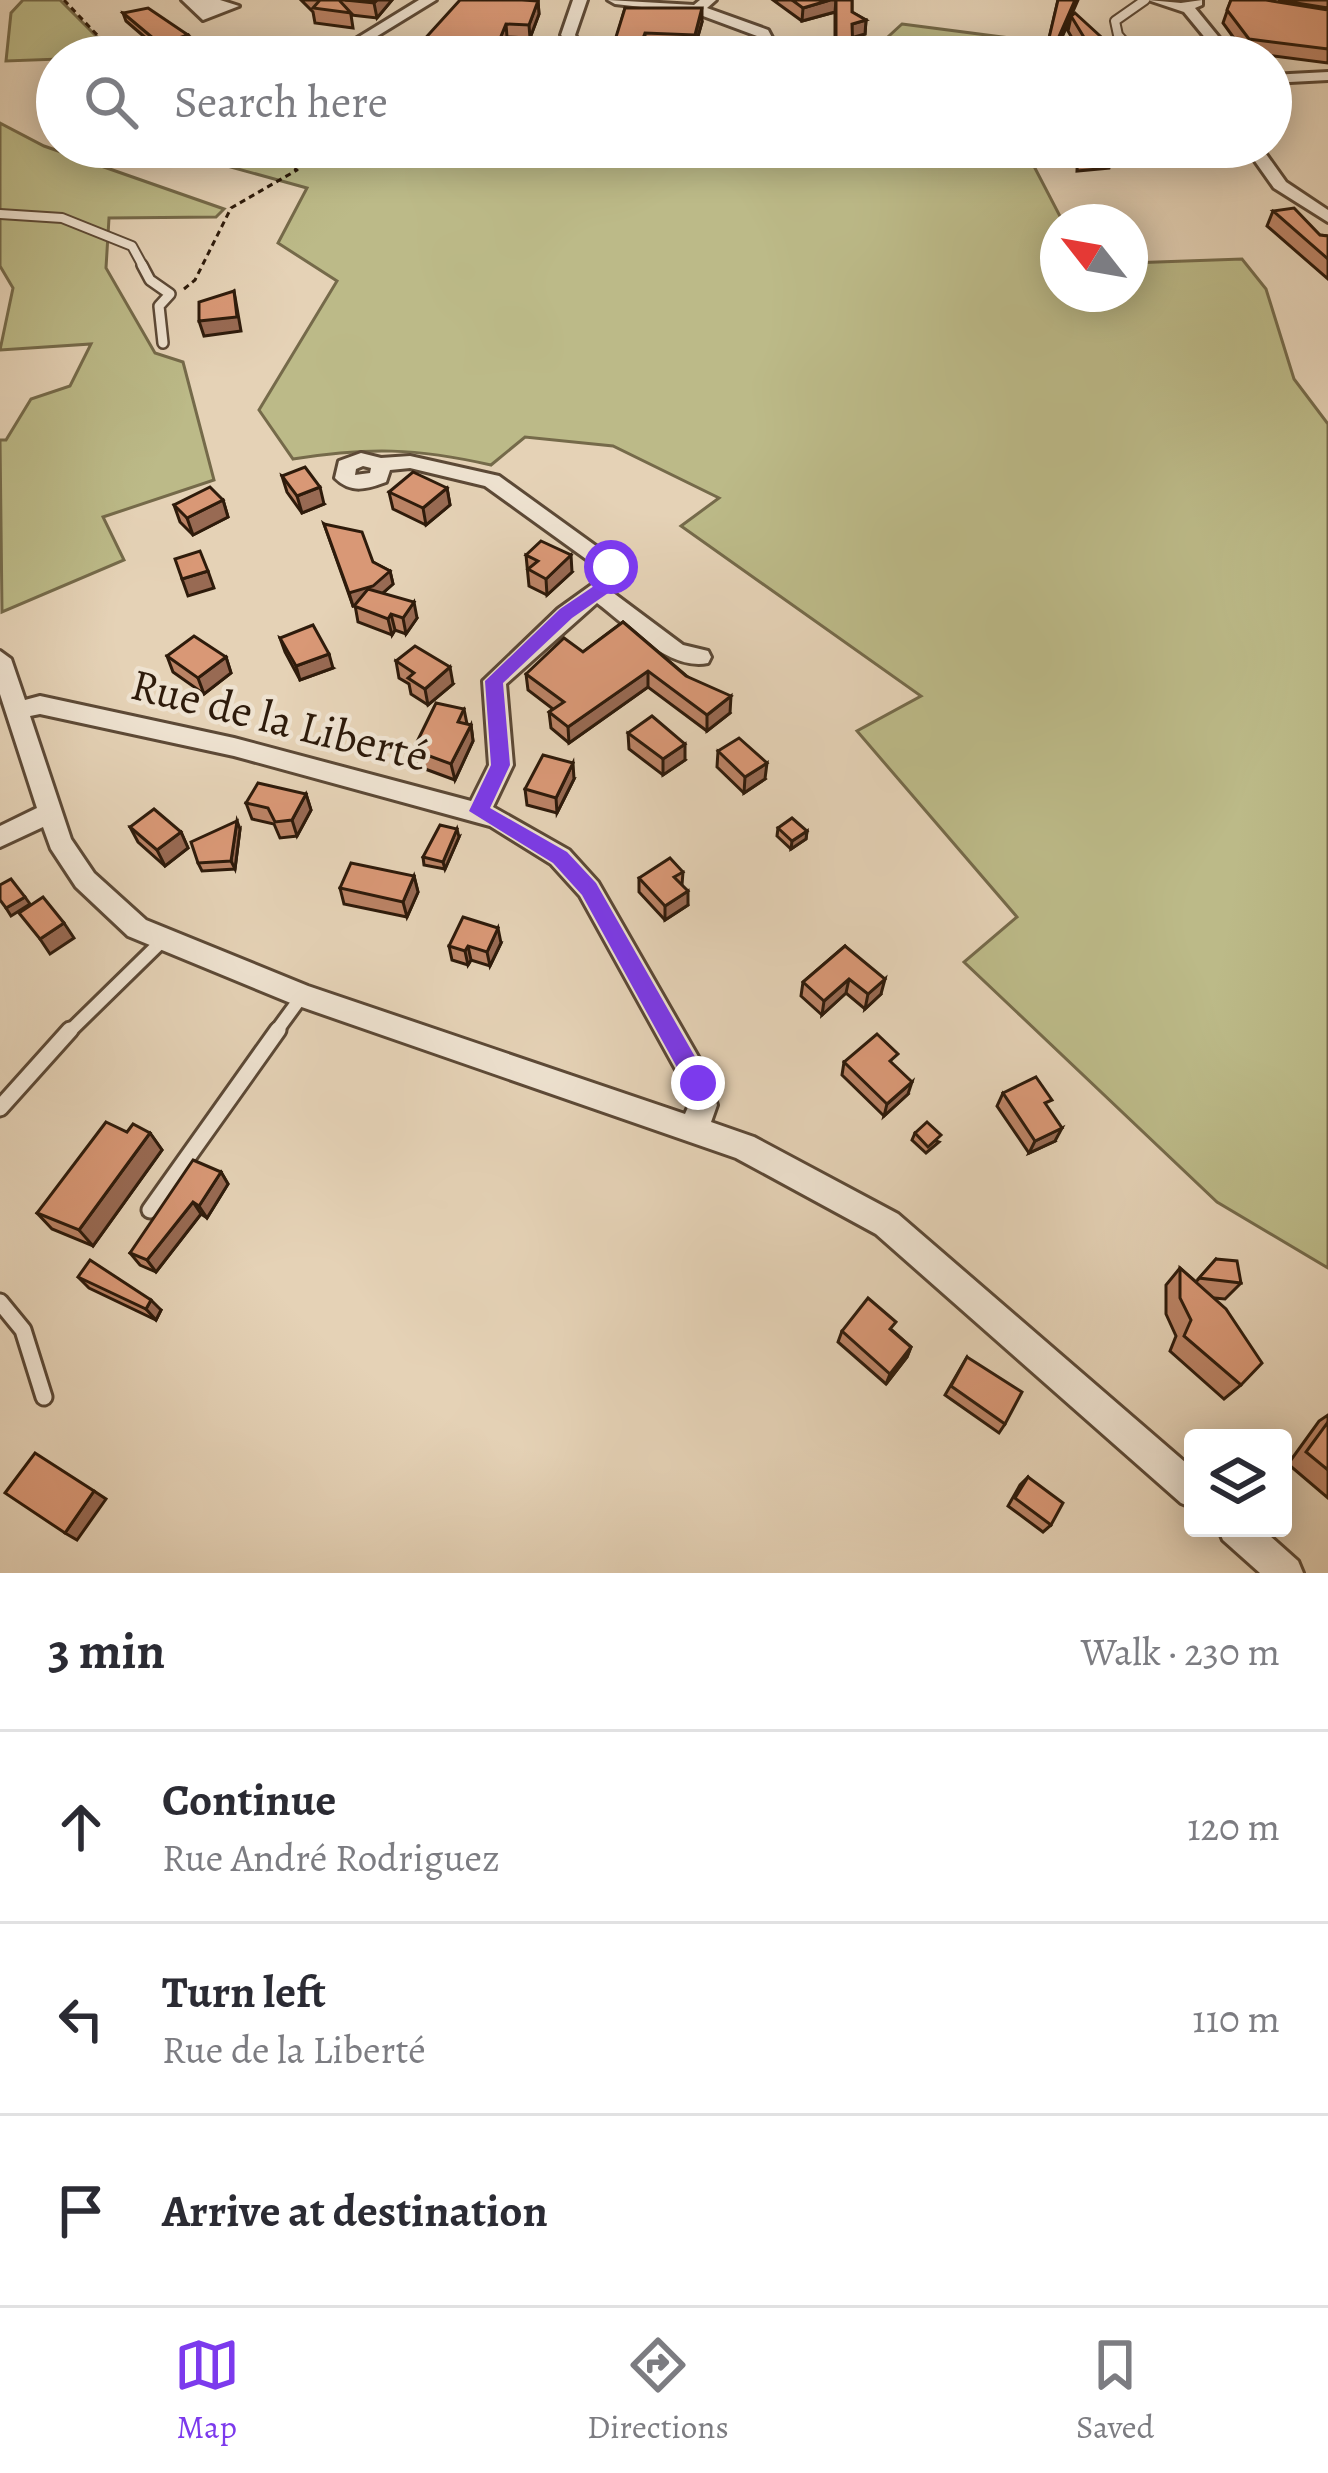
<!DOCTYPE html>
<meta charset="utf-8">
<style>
body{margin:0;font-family:Alegreya,serif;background:#f2f2f3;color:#2b2b33}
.controls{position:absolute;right:36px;bottom:36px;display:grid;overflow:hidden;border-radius:12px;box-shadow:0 6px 30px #0003}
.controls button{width:108px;height:108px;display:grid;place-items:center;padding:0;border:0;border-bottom:3px solid #e1e1e2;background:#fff;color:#2b2b33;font:60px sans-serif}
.compass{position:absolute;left:1040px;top:204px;width:108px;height:108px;border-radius:50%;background:#fff;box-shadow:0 6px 30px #0003;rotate:301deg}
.stop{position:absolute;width:36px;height:36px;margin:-27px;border:9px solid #7c3aed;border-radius:50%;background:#fff}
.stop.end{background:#7c3aed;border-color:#fff;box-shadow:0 3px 12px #0008}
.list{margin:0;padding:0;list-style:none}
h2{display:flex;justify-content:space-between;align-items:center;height:156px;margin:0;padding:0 48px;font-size:51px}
h2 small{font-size:39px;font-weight:400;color:#7c7c81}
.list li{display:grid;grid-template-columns:78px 1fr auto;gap:36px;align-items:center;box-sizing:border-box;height:192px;padding:0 48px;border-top:3px solid #e1e1e2}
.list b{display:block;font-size:45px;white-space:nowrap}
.list p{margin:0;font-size:39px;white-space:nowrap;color:#7c7c81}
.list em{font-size:39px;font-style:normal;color:#7c7c81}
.icon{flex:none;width:66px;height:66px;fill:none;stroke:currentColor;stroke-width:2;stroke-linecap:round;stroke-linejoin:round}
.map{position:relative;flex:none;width:1328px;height:1573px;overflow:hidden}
.search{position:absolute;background:#fff;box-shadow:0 6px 30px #0003;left:36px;right:36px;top:36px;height:132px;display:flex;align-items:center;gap:30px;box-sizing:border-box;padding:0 42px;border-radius:66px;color:#7c7c81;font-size:45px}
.sheet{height:732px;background:#fff}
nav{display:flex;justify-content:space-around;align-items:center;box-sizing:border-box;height:168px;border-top:3px solid #e1e1e2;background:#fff;font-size:33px;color:#7c7c81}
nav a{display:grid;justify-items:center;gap:6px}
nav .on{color:#7c3aed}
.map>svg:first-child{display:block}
.green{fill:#bcba88;stroke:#756a4a;stroke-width:3}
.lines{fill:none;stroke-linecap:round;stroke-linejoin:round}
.lane-far3-casing{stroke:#5c4936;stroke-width:12}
.lane-far2-casing{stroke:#5c4936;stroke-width:14}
.lane-far1-casing{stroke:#5c4936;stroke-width:18}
.lane-casing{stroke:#5c4936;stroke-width:21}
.street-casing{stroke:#5c4936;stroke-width:6}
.path{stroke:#2e1b0b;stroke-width:3;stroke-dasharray:6 4.5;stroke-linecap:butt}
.lane-far3{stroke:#eee2d0;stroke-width:8}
.lane-far2{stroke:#eee2d0;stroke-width:9}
.lane-far1{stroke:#eee2d0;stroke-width:12}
.lane{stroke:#eee2d0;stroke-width:15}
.street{fill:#eee2d0;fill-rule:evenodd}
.wall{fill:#bb8365;stroke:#2e1b0b;stroke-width:3}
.shaded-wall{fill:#986a53;stroke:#2e1b0b;stroke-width:3}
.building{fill:#d99876;stroke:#2e1b0b;stroke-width:3}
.route{fill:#7c3aed}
.labels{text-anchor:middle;stroke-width:9;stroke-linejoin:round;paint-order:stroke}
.street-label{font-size:45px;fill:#2e1b0b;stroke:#eee2d0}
</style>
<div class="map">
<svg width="1328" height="1573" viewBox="0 0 1328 1573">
<rect width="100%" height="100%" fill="#e5d2b6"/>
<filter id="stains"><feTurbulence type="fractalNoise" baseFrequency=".00167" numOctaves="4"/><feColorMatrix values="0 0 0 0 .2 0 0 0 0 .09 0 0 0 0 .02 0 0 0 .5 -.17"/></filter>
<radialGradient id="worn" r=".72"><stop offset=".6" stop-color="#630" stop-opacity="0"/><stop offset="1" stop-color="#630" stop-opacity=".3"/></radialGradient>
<g class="green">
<polygon points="23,0 60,0 117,57 6,61 11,13"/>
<polygon points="902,24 1017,39 1024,57 875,57 878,46"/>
<polygon points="0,123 44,146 224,209 216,217 109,218 106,268 155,353 183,362 214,480 103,517 124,560 2,612 0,440 6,440 31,399 70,386 91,344 0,350 13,288 0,266"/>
<path d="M158,147H1024L1063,222H1058V294H1130V263L1242,259L1266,289L1294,379L1328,424V1268L1217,1202L964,962L1017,917L857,731L921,696L681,526L719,498L613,446L525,437L491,465C416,448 368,447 293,459L259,410L337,281L278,243L307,188Z"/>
</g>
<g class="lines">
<defs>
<g id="lane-far3">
<polyline points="541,57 572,42"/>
<polyline points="1138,57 1118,35 1115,21 1145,0"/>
<polyline points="0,214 62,218 132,246 144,268"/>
</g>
<polyline id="lane-far2" points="142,265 150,280 170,294 159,306 163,343"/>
<g id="lane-far1">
<polyline points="68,1033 162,941"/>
<polyline points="275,1033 302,996"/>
</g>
<g id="lane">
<polyline points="0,1108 70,1030"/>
<polyline points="150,1210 278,1030"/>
<polyline points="0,1302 23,1330 44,1397"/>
</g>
<g id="street">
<polygon points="182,0 220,0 239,6 203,20"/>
<polygon points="419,0 436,0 361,46 349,43"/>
<polygon points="573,0 587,0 575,35 579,42 572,46 561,35"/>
<polygon points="608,0 694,5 700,0 716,0 707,8 768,30 777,47 765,50 757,36 695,13 615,4"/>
<polygon points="1148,0 1181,3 1202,0 1202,5 1195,8 1235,57 1221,57 1184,12"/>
<polygon points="1328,72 1328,80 1271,83 1271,75"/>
<polygon points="1245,147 1261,147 1286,182 1328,210 1328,222 1274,188"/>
<path d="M361,453L381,458L410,456L499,476L618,562L622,567L612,592L683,645L708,651L711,657L708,663C668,671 627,625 597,603L506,684L513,765L493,807L569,850L598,882L708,1074L717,1105L711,1122L754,1137L898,1214L1193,1469V1508L1181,1503L876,1234L736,1158L293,1004L128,936L76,887L51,849L43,827L0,847V826L37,808L0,694V651L11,659L25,700L40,696L234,738L471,801L489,765L483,681L558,609L597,581L600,569L485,486L410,468L390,470L386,482C367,489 351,494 335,478L339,461ZM363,466L371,468L370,473L355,475L356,469ZM40,714L234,756L490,826L551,864L580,896L685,1086L689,1105L685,1114L308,986L146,920L94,873L71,839L30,716Z"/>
<polygon points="1218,1528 1261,1528 1298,1561 1303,1573 1260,1573 1223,1540"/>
</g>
</defs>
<use href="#lane-far3" class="lane-far3-casing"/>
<use href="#lane-far2" class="lane-far2-casing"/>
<use href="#lane-far1" class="lane-far1-casing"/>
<use href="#lane" class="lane-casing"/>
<use href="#street" class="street-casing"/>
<g class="path">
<polyline points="64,0 118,57"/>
<polyline points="184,289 195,280 231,208 297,170 251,147"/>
</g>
<use href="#lane-far3" class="lane-far3"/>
<use href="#lane-far2" class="lane-far2"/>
<use href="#lane-far1" class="lane-far1"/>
<use href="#lane" class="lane"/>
<use href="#street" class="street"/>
</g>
<g class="wall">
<polygon points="301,0 392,0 377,18 351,15 353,28 315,23 313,12"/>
<polygon points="773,0 852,0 852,12 866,20 865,34 852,37 852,57 835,57 835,12 802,21"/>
<polygon points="1058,0 1072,15 1123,57 1083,57 1068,31 1071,17 1054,55 1046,52"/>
<polygon points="1231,0 1328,10 1328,63 1244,52 1223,23"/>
<polygon points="1278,0 1328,0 1328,8"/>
<polygon points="538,1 539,14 530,38 507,37 499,57 422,57 420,44"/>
<polygon points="625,8 702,22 694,50 645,48 642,57 611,57"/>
<polygon points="123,13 188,35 190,43 162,52 126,21"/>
<polygon points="1078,147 1108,147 1114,152 1109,168 1077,171"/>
<polygon points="1210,147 1231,147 1227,161 1216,164"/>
<polygon points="1273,211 1320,235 1328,236 1328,279 1267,226"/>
<polygon points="282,476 324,504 302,513 287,492"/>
<polygon points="447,488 450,505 426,525 393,509 389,492"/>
<polygon points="223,500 228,517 193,535 180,522 174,505"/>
<polygon points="324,524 373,562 390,571 393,584 383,593 417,618 406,634 395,630 392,635 358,622 355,605 353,606"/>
<polygon points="526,555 572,572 547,595 529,586"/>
<polygon points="623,622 730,713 707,731 648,687 569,743 551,728 549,712 553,709 528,690 526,674 583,652"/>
<polygon points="280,638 333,668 300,680 285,652"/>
<polygon points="167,656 226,657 231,673 204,694 173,672"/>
<polygon points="396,661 453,684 428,705 411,694 409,684 399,678"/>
<polygon points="464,709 467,724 471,725 473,741 455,780 417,766 413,750"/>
<polygon points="628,733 685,760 663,775 629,749"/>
<polygon points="718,751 765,779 744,793 717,767"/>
<polygon points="574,779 557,813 527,805 525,789"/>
<polygon points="306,794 311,810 297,836 280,838 274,824 252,819 246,803"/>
<polygon points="130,827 181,832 188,848 165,866 138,842"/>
<polygon points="778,828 807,831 806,839 791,849 777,836"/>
<polygon points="240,829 235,869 202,871 198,863"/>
<polygon points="459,837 445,869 424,865 423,857"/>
<polygon points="683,872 682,885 688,905 665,920 639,892 639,878"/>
<polygon points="414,876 418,892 407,917 344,904 340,888"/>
<polygon points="501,943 490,966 471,960 468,965 452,960 449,946"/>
<polygon points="845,946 881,994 865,1009 846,993 822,1015 801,996 803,982"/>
<polygon points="844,1062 908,1094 884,1116 842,1075"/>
<polygon points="1003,1093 1055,1141 1029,1153 997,1106"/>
<polygon points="127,1132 150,1133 162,1150 93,1246 52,1229 37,1213"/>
<polygon points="915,1133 939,1142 926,1153 912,1140"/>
<polygon points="221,1172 228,1184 207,1218 201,1214 156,1272 140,1265 130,1253"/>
<polygon points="1216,1259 1241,1283 1225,1299 1214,1298 1241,1385 1224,1399 1170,1351 1176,1336 1166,1314 1166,1285 1180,1268 1196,1282"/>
<polygon points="78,1277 161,1310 156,1320 89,1288"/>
<polygon points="892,1330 911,1347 907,1357 886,1384 838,1342 842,1331"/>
<polygon points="967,1357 1005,1424 999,1433 945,1395"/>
<polygon points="1328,1415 1328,1498 1288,1464 1319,1421"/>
<polygon points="1028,1477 1051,1525 1043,1532 1008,1506 1020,1485"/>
</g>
<g class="shaded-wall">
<polygon points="377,0 392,0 377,18 374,3"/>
<polygon points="830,0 836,0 835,12 802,21 803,8"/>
<polygon points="1075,0 1078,0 1054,55 1057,41"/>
<polygon points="538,1 539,14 530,38 529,25"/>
<polygon points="702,8 702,22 694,50 695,35"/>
<polygon points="866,20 865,34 851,38 852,24"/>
<polygon points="506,24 507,37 498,57 497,46"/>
<polygon points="645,33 645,48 642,57 637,57"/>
<polygon points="188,35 190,43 162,52 160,44"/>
<polygon points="1231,149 1227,161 1216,164 1220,152"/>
<polygon points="234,291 241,331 204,336 199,321"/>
<polygon points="320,487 324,504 302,513 297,496"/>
<polygon points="447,488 450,505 426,525 423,508"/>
<polygon points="223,500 228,517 193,535 187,518"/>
<polygon points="571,555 572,572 547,595 546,579"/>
<polygon points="208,571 214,588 188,596 182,579"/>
<polygon points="390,571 393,584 376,599 353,606 349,593"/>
<polygon points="414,602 417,618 406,634 403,618"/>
<polygon points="391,614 395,630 392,635 388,619"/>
<polygon points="329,654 333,668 300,680 296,666"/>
<polygon points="226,657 231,673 204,694 198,678"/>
<polygon points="450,667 453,684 428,705 425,689"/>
<polygon points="648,671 648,687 569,743 568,727"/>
<polygon points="731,696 730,713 707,731 707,715"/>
<polygon points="471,725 473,741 455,780 451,764"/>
<polygon points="685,744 685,760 663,775 663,759"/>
<polygon points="573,763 574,779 557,813 556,798"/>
<polygon points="767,763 765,779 744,793 745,777"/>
<polygon points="306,794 311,810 297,836 292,820"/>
<polygon points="237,821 240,829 235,869 231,861"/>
<polygon points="457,829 459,837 445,869 443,862"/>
<polygon points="807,831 806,839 791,849 792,841"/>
<polygon points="181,832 188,848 165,866 157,850"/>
<polygon points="414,876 418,892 407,917 403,902"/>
<polygon points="688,891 688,905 665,920 665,906"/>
<polygon points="25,897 30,904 11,916 6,908"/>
<polygon points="64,923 74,938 50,954 40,939"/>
<polygon points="498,928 501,943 490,966 487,952"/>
<polygon points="468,946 471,960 468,965 465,951"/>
<polygon points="849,979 846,993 822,1015 824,1001"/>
<polygon points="885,979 881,994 865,1009 868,994"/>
<polygon points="912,1082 908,1094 884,1116 887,1104"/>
<polygon points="1062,1128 1055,1141 1029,1153 1035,1141"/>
<polygon points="150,1133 162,1150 93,1246 79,1230"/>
<polygon points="221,1172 228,1184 207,1218 199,1206"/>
<polygon points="193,1202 201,1214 156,1272 147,1260"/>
<polygon points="151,1300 161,1310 156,1320 146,1309"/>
<polygon points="911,1347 907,1357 886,1384 890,1374"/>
<polygon points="94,1491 106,1499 77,1540 65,1533"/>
</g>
<g class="building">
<polygon points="320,0 339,0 351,13 313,8"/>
<polygon points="345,0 377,0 374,3"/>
<polygon points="460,0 522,0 538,1 529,25 506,24 497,46 420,44"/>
<polygon points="792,0 830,0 803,8"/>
<polygon points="836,0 852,0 852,12 866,20 852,24 853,52 836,51"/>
<polygon points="1058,0 1075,0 1057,41 1049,38"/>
<polygon points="1231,0 1266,0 1328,10 1328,49 1249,39 1227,10"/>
<polygon points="148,8 188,35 160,44 123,13"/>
<polygon points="625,8 702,8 695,35 645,33 637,54 611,53"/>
<polygon points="1075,13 1123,57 1096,57 1071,16"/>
<polygon points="1081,147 1108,147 1114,152 1081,155"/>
<polygon points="1294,208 1320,235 1328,236 1328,259 1273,211"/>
<polygon points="234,291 237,317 199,321 199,302"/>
<polygon points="305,467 320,487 297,496 282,476"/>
<polygon points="413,472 447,488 423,508 389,492"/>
<polygon points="210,487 223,500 187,518 174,505"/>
<polygon points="324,524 362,532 373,562 390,571 373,586 349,593"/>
<polygon points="541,541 571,555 546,579 528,569 538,561 526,555"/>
<polygon points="200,551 208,571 182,579 175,559"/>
<polygon points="368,589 414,602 403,618 391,614 388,619 354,606"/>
<polygon points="623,622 686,676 731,696 707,715 648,671 568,727 549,712 564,702 526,674 564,638 583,652"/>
<polygon points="313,625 329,654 296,666 280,638"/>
<polygon points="194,636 226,657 198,678 167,656"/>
<polygon points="415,646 450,667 425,689 408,678 414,673 396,661"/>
<polygon points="436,703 464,709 458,722 471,725 451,764 413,750"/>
<polygon points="652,716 685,744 663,759 628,733"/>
<polygon points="739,738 767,763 745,777 718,751"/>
<polygon points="543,755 573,763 556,798 525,789"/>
<polygon points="258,783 306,794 292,820 275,822 268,808 246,803"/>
<polygon points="154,809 181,832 157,850 130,827"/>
<polygon points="792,818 807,831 792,841 778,828"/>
<polygon points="237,821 231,861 198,863 191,842"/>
<polygon points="440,825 457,829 443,862 423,857"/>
<polygon points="670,858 683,872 674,877 688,891 665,906 639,878"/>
<polygon points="351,863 414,876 403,902 340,888"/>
<polygon points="11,879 25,897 6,908 0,900 0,885"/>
<polygon points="43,897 64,923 40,939 19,913"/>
<polygon points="463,917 498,928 487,952 468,946 465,951 449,946"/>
<polygon points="845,946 885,979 868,994 849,979 824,1001 803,982"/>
<polygon points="877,1034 898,1054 890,1061 912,1082 887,1104 844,1062"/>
<polygon points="1036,1077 1052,1100 1045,1103 1062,1128 1035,1141 1003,1093"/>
<polygon points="106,1122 127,1132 133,1124 150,1133 79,1230 37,1213"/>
<polygon points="927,1122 941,1135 928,1147 915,1133"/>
<polygon points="193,1160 221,1172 199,1206 193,1202 147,1260 130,1253"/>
<polygon points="1216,1259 1237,1261 1241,1283 1199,1278"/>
<polygon points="90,1260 151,1300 146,1309 78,1277"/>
<polygon points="1180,1268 1226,1309 1262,1363 1241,1385 1184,1336 1191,1320 1180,1298"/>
<polygon points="868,1298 896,1322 890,1329 911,1347 890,1374 842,1331"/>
<polygon points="967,1357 1022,1392 1005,1424 951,1386"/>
<polygon points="1328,1422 1328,1470 1306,1452"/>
<polygon points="35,1453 94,1491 65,1533 5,1493"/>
<polygon points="1028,1477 1063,1503 1051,1525 1015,1498"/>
</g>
<polygon class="route" points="605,563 620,567 614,589 572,618 503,683 510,765 490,808 567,852 596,883 706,1076 709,1083 698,1094 690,1091 582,895 553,863 469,811 491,765 485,681 560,609 600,582"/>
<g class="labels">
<g class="street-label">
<text transform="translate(280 719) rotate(14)" y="16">Rue de la Liberté</text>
</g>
</g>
<rect width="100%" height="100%" filter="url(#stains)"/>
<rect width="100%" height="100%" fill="url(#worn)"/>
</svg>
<div class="controls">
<button><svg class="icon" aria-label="layers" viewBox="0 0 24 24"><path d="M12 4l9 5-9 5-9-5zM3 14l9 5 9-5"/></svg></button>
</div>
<svg class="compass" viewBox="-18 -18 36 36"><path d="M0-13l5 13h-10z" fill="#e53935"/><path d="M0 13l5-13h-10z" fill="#7c7c81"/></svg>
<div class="stop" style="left:611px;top:567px"></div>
<div class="stop end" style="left:698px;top:1083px"></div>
<div class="search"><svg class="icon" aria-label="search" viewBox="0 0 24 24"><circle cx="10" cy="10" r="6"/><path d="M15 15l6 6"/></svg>Search here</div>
</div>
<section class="sheet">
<h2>3 min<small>Walk · 230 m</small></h2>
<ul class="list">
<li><svg class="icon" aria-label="ahead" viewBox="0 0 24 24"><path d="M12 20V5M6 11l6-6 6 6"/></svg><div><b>Continue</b><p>Rue André Rodriguez</p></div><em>120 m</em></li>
<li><svg class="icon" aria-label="left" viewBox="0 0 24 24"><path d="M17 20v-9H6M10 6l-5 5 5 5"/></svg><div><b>Turn left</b><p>Rue de la Liberté</p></div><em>110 m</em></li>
<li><svg class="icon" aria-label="arrive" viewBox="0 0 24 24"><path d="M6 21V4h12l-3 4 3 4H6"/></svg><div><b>Arrive at destination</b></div></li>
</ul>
</section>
<nav>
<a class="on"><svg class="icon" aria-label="map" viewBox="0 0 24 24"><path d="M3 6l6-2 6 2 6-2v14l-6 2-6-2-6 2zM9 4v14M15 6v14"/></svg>Map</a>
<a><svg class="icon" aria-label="directions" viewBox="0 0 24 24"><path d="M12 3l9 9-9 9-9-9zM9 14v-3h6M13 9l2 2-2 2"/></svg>Directions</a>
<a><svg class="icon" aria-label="saved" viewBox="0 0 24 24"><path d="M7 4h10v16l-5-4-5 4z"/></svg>Saved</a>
</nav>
